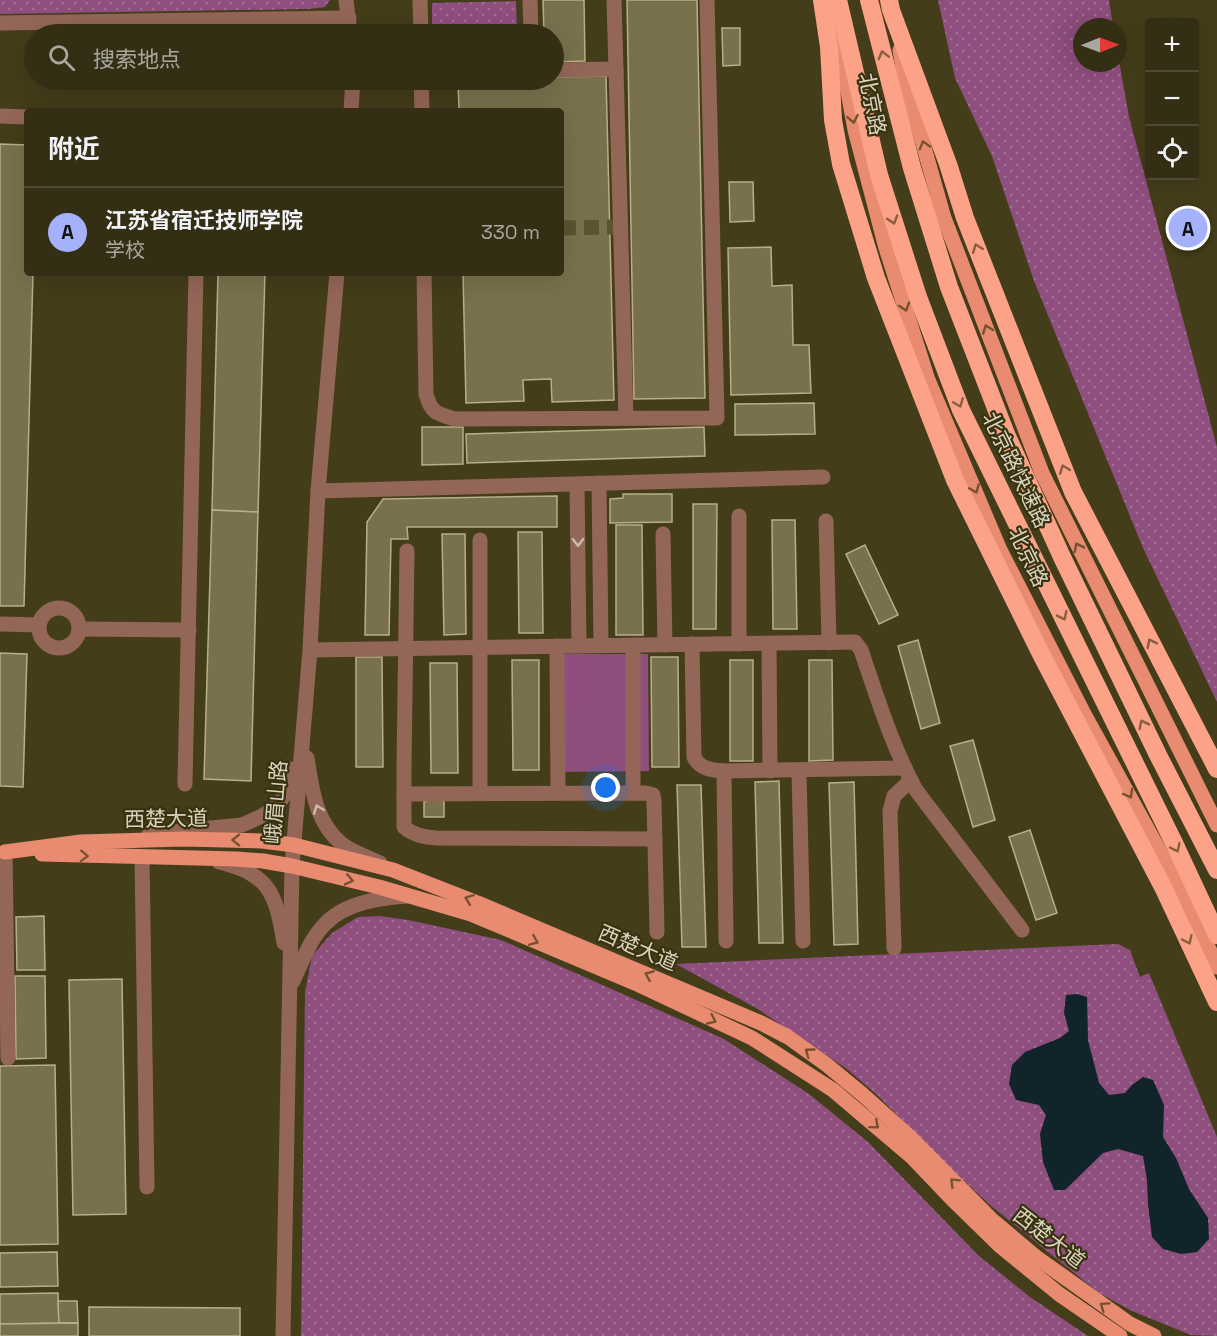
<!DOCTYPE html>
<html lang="zh">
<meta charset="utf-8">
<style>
body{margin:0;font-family:"Space Grotesk","Noto Sans SC",sans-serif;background:#3b361d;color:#f1f3f6}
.controls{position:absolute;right:18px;top:18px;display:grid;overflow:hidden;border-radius:6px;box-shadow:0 6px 24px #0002}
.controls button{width:54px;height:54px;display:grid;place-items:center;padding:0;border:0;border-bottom:2px solid #4e4a34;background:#332e14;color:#f1f3f6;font:30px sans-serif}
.compass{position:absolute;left:1073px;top:18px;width:54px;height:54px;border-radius:50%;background:#332e14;box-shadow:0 6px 24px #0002;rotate:89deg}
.you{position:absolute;left:606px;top:788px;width:21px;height:21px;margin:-15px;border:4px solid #fff;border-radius:50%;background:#1a73e8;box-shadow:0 0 0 9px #1a73e833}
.badge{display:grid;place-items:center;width:39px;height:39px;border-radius:50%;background:#a6b1fc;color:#111;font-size:20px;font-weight:700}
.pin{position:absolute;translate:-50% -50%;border:3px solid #fff;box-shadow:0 2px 6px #0006}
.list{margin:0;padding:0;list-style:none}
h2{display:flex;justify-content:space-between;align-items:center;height:78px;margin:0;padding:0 24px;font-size:26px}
h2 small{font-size:20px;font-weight:400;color:#a9a8a0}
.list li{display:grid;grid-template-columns:39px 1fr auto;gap:18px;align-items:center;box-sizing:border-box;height:90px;padding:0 24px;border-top:2px solid #4e4a34}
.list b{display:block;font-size:22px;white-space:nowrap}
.list p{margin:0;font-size:20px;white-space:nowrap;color:#a9a8a0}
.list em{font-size:20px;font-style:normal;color:#a9a8a0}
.icon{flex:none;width:33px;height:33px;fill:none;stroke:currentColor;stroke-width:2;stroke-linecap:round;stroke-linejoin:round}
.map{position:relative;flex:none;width:1217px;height:1336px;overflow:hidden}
.search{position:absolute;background:#332e14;box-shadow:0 6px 24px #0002;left:24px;top:24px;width:540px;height:66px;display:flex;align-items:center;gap:15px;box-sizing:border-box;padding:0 21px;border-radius:33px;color:#a9a8a0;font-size:22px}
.panel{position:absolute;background:#332e14;box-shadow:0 6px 24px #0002;left:24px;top:108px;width:540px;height:168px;border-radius:6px}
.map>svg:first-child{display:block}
.grass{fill:url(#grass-dots)}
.garden{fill:#8e4e7e}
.water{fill:#102429}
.building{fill:#79714d;stroke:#b7af89;stroke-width:1.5}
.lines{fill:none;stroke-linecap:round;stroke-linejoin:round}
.minor-tunnel{stroke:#5a5433;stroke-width:15;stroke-dasharray:15 8;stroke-linecap:butt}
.minor{stroke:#946658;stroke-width:15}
.major{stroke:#e88b71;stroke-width:15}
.highway{stroke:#fba288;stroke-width:18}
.oneway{stroke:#875f3f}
.oneway2{stroke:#775131}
.oneway3{stroke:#cabeac}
.labels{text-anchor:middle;stroke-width:4.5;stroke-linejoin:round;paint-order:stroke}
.street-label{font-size:21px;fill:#d8d4c1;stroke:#3a320f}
</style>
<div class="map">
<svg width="1217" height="1336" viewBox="0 0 1217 1336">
<defs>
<pattern id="grass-dots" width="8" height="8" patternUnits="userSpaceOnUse" patternTransform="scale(1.5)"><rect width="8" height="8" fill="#8e4e7e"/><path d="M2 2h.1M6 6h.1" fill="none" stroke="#a26f94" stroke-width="1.8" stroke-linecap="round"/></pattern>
</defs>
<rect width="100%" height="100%" fill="#443d1a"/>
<g class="grass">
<polygon points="0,0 330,0 325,7 308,9 0,14"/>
<polygon points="938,0 1109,0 1113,27 1082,27 1082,63 1118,63 1118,55 1129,117 1217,447 1217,702 1143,548 1034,281 992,156 955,78"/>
<polygon points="516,1 517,34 432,34 432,3"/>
<polygon points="380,916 408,920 501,940 724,1039 809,1094 868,1142 979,1256 1030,1297 1088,1336 301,1336 305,992 312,956 332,933 358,917"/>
<polygon points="1118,944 1130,950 1140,977 1149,973 1217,1137 1217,1336 1191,1335 1132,1311 1099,1293 990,1205 944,1162 877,1095 847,1069 756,1008 676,964"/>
</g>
<polygon class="garden" points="562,654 648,654 649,771 563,772"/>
<polygon class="water" points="1077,994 1087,997 1088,1040 1099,1083 1109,1095 1125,1093 1132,1085 1143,1077 1153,1080 1164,1105 1163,1137 1176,1158 1189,1189 1208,1218 1209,1239 1197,1252 1181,1254 1163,1249 1152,1237 1148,1204 1147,1180 1143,1156 1118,1149 1103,1153 1065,1190 1054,1190 1043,1162 1040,1134 1046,1115 1039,1105 1016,1100 1009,1084 1012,1065 1025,1052 1060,1038 1069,1031 1064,1013 1066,995"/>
<g class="building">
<polygon points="543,0 584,0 585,61 554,62 554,34 544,34"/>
<polygon points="627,0 697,0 705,398 634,399"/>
<polygon points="722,28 740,28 740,65 723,66"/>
<polygon points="606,76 614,400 552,402 551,379 523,380 524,401 466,403 463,273 561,273 561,111 459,111 458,80 554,80 554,77"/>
<polygon points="0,144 27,145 27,273 33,273 24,606 0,606"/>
<polygon points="729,182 753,182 754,221 730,222"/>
<polygon points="771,247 772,286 792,285 793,345 809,345 811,393 731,395 728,248"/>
<polygon points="218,273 265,273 258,512 212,510"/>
<polygon points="814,403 815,434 735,435 735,404"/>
<polygon points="422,427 463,427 463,464 422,465"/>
<polygon points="704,427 705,456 467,463 466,434"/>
<polygon points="623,494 672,494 672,522 610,523 610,499 623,498"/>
<polygon points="557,496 557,527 407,527 408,539 391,539 389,635 365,635 367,522 383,499"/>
<polygon points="693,504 717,504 716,629 693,629"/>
<polygon points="212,510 258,512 251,781 204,779"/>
<polygon points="772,520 795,520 797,629 773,629"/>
<polygon points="616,525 642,525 643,635 616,635"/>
<polygon points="518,532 542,532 543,633 519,633"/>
<polygon points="442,534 465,534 466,634 444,635"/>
<polygon points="865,545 898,615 879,624 846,554"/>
<polygon points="918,640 940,723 921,729 898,646"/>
<polygon points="0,653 27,654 23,787 0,786"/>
<polygon points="356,657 382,657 383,767 356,767"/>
<polygon points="651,657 678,657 679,767 652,767"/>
<polygon points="512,660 539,660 539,770 513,770"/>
<rect x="730" y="660" width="23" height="101"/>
<polygon points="809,660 832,660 833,760 809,761"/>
<polygon points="430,663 457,663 458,773 431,773"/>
<polygon points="973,740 995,820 973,827 950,746"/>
<polygon points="779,781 783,943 759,943 755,782"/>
<polygon points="854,782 858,944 834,945 829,783"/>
<polygon points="677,785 701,785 706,947 682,947"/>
<polygon points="431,798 444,799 444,817 424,817 424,802"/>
<polygon points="1030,830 1057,913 1036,920 1009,837"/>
<polygon points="44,916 45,970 17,970 16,917"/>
<polygon points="15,976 45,976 46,1058 16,1059"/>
<polygon points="122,979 126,1214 73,1215 69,980"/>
<polygon points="55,1065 58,1244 0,1245 0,1066"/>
<polygon points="57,1252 58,1286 0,1287 0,1253"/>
<polygon points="58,1293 59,1323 0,1324 0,1294"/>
<polygon points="58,1301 77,1301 78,1323 59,1323"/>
<polygon points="89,1307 240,1308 240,1336 89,1336"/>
<polygon points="78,1323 78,1336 0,1336 0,1324"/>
</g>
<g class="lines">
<polyline class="minor-tunnel" points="561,228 613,227"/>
<g class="minor">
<polyline points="346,0 350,34"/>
<polyline points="420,0 421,34"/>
<polyline points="530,0 531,34"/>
<polyline points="614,0 626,418"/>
<polyline points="0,23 349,18"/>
<polyline points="554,70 616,69"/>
<polyline points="421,80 422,111"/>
<polyline points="351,111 353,80"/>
<polyline points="0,116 27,117"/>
<path d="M424,273L426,394C431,413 437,414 455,419L717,418L707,0"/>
<polyline points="599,483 601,645"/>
<polyline points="577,484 579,646"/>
<polyline points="318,491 823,477"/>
<polyline points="739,516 739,644"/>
<polyline points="826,521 829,643"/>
<polyline points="663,534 665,645"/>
<path d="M407,551L404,767V827C413,835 424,837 436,838L655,839"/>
<circle cx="59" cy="628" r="20"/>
<polyline points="0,624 39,625"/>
<polyline points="79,629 189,630"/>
<polyline points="769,643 770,771"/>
<path d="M692,644L694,757C700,769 711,770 724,771L905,768"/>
<polyline points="633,645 633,793"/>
<polyline points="557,646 558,793"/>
<path d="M310,650L855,642L861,650C877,697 892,746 916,790L1022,930"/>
<path d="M307,758C312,789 315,822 342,844C352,852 368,857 380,863"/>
<polyline points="724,771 726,941"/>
<polyline points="799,771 803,941"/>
<polyline points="185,784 196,273"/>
<polyline points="480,793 480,540"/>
<polyline points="404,794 646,793 653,795 654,801 657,932"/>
<polyline points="149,834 242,825 262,816 273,809 281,800 288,789 293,769"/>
<polyline points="5,852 8,1058"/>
<polyline points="142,857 147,1187"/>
<path d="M219,862C270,874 276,894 284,943"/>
<polyline points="894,948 890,811 894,796 911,780"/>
<path d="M293,981C302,962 310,939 325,924C346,902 380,898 408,896"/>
<polyline points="283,1336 292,866 310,650 318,491 337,273"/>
</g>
<g class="major">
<polyline points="836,27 855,130 886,248 928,380 1000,550 1083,712 1191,908 1217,967"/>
<polyline points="900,50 905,80 944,218 1042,473 1217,825"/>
<polyline points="5,852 81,842 183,839 262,841 294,845 393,870 480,904 761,1023 788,1037 827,1065 862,1094 910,1137 992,1220 1036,1257 1130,1324 1154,1336"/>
<polyline points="42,854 236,859 263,861 292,866 379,887 471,914 635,983 752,1038 833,1090 912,1157 955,1202 999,1245 1059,1294 1120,1336"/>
</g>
<g class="highway">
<polyline points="822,0 829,47 833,120 841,164 876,278 955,480 1041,654 1163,887 1217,1002"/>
<polyline points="838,0 879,175 918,297 961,410 1175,845 1217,935"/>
<polyline points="869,0 912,168 949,287 1006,434 1062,557 1158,755 1217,870"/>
<polyline points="889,0 891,10 948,164 965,218 1073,492 1217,769"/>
</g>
</g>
<defs><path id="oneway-chevron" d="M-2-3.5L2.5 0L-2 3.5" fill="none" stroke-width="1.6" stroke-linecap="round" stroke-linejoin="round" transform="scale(1.5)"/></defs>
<g class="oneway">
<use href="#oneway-chevron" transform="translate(883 55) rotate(-104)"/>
<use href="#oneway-chevron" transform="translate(893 220) rotate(73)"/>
<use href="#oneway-chevron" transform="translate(977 248) rotate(-111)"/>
<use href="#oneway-chevron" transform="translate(959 403) rotate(68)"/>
<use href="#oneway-chevron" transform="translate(1064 469) rotate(-111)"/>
<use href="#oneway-chevron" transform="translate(1063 616) rotate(64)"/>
<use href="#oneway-chevron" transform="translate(1151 643) rotate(-117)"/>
<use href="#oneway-chevron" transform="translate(1143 724) rotate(-116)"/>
<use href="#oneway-chevron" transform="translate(1176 848) rotate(65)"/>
<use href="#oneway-chevron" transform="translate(1188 940) rotate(65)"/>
</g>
<g class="oneway2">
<use href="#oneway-chevron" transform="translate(853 119) rotate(79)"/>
<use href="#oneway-chevron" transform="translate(924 145) rotate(-106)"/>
<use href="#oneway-chevron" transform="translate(905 307) rotate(72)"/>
<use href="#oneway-chevron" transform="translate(987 329) rotate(-111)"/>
<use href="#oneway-chevron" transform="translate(975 489) rotate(67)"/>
<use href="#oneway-chevron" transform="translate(1078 547) rotate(-116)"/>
<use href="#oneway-chevron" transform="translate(1129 794) rotate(61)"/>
<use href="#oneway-chevron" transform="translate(236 840) rotate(-179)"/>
<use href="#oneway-chevron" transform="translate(84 856) rotate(2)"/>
<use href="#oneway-chevron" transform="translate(349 880) rotate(13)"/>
<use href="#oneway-chevron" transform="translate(469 899) rotate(-159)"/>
<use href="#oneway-chevron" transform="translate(534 941) rotate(23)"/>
<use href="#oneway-chevron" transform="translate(649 975) rotate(-157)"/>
<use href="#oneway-chevron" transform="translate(712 1020) rotate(25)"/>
<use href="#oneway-chevron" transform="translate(809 1052) rotate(-144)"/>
<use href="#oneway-chevron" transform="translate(875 1125) rotate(40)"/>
<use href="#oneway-chevron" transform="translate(954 1182) rotate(-135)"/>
<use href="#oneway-chevron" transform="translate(1104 1306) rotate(-145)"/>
</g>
<g class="oneway3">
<use href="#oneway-chevron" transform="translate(578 542) rotate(89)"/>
<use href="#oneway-chevron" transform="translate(318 809) rotate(-111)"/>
</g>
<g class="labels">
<g class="street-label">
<text transform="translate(872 104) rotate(79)" y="7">北京路</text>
<text transform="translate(1016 470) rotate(64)" y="7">北京路快速路</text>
<text transform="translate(1028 557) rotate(64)" y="7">北京路</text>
<text transform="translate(276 802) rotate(-85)" y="7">峨眉山路</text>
<text transform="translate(166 819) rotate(-1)" y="7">西楚大道</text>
<text transform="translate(638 948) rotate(23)" y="7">西楚大道</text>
<text transform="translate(1049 1238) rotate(38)" y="7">西楚大道</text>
</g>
</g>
</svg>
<div class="controls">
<button>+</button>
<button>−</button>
<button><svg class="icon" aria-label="locate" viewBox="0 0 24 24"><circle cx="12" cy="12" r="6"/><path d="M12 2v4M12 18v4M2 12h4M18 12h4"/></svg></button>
</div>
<svg class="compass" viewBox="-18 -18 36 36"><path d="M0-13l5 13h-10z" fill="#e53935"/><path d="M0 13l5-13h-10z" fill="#a9a8a0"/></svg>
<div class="you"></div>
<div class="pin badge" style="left:1188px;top:228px">A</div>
<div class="search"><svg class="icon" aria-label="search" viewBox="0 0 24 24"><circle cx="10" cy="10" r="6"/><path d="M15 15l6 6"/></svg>搜索地点</div>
<section class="panel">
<h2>附近<small></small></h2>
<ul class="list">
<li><span class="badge">A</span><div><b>江苏省宿迁技师学院</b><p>学校</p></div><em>330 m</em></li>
</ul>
</section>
</div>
